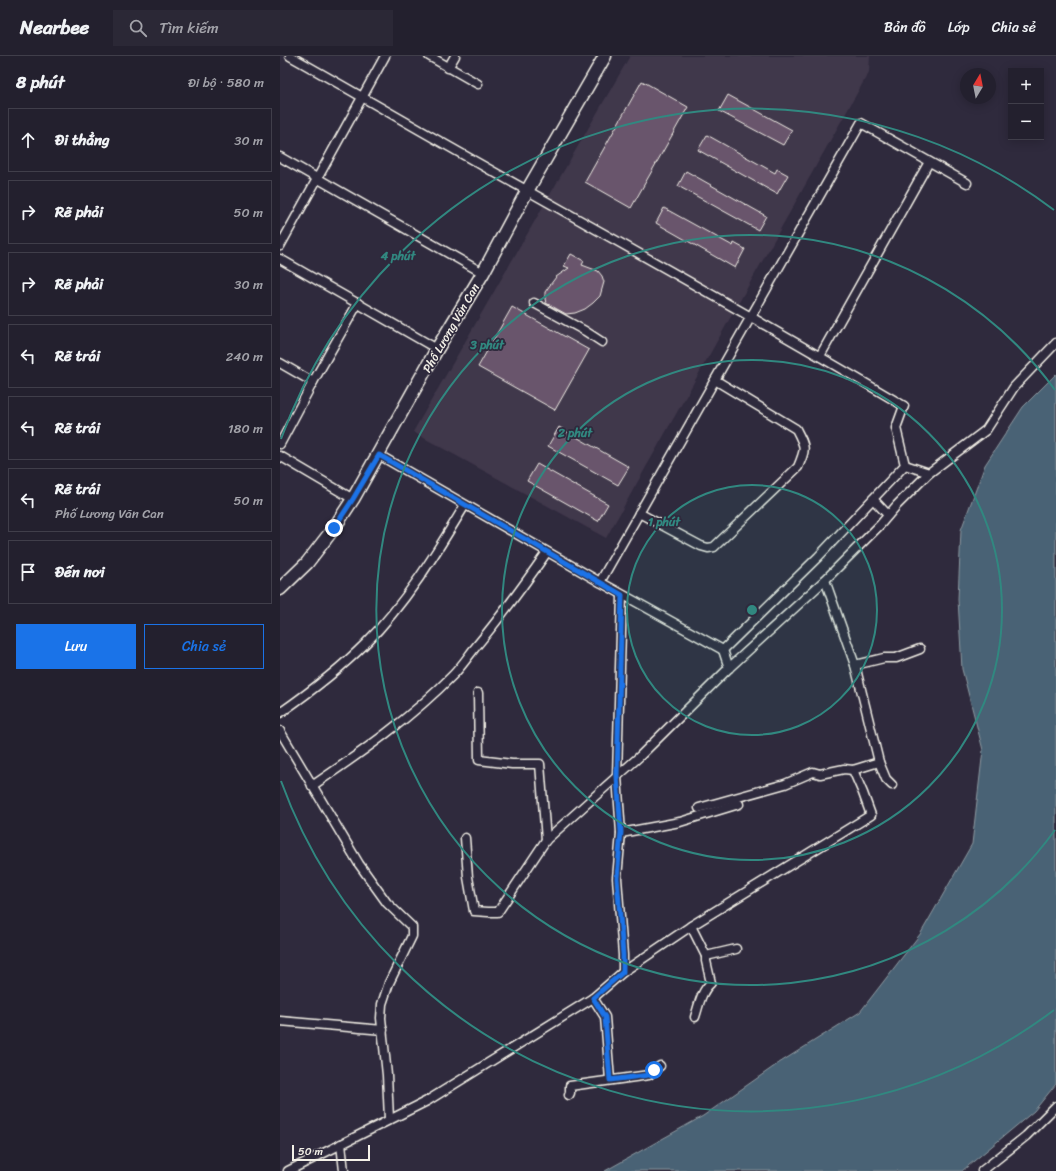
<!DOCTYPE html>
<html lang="vi">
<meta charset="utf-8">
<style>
body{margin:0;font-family:Sriracha,sans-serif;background:#2b2836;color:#f1f3f6}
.controls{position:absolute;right:12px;top:12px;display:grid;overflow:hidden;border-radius:0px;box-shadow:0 2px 10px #0003}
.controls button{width:36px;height:36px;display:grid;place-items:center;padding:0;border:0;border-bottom:1px solid #403e4a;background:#23202e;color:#f1f3f6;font:20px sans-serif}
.compass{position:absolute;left:680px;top:12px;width:36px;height:36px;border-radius:50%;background:#23202e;box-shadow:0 2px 10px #0003;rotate:10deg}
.scale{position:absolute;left:12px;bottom:10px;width:78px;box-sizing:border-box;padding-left:4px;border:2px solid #f4f1e8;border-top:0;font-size:11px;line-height:14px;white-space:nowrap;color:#f4f1e8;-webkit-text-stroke:3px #2f2a3d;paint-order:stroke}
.stop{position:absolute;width:12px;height:12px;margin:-9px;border:3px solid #1a73e8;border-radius:50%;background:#fff}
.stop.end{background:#1a73e8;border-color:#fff;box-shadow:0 1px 4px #0008}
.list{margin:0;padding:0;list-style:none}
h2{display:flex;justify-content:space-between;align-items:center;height:52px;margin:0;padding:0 16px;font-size:17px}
h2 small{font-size:13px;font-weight:400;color:#a3a3aa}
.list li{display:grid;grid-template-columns:26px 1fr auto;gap:12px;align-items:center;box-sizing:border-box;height:64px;margin:0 8px 8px;padding:0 8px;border:1px solid #403e4a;border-radius:0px}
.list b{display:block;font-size:15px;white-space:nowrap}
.list p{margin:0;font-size:13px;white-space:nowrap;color:#a3a3aa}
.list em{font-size:13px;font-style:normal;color:#a3a3aa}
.actions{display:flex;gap:8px;padding:12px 16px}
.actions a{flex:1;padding:9px 0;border:1px solid #1a73e8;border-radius:0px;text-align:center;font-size:14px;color:#1a73e8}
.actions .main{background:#1a73e8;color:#fff}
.icon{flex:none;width:22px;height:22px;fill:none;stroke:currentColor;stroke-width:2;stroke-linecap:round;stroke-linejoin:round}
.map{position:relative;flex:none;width:776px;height:1115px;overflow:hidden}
header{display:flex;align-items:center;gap:24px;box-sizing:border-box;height:56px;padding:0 20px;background:#23202e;border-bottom:1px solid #403e4a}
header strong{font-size:19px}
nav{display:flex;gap:22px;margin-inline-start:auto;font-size:14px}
.search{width:280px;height:36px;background:#2b2836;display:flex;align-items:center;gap:10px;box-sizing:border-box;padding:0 14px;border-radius:0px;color:#a3a3aa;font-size:15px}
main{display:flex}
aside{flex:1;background:#23202e}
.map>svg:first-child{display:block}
.built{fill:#40374b}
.water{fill:#4a6274;stroke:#8e9ba2}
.building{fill:#69556c;stroke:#f4f1e8}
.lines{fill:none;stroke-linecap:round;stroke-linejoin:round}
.street-casing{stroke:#f4f1e8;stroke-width:11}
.secondary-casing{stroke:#f4f1e8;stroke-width:15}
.street{stroke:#2f2a3d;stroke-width:8}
.secondary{stroke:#2f2a3d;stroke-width:12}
.route{stroke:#1a73e8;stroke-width:5}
.ring{fill:none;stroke:#318880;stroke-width:2}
.labels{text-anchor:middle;stroke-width:3.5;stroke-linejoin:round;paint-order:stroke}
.street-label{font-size:12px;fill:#f4f1e8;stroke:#2f2a3d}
.centre{fill:#318880;stroke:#2f2a3d;stroke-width:2}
.ring-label{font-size:12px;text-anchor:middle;font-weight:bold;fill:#318880;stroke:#2f2a3d;stroke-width:3.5;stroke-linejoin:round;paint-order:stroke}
</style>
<header>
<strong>Nearbee</strong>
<div class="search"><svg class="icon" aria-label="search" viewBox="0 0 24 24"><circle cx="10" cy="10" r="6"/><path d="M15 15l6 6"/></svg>Tìm kiếm</div>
<nav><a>Bản đồ</a><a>Lớp</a><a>Chia sẻ</a></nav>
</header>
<main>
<aside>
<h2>8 phút<small>Đi bộ · 580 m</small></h2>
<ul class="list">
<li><svg class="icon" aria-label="ahead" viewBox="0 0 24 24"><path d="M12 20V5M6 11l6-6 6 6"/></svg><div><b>Đi thẳng</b></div><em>30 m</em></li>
<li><svg class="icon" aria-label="right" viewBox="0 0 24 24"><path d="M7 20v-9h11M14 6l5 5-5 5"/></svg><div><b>Rẽ phải</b></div><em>50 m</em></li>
<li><svg class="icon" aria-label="right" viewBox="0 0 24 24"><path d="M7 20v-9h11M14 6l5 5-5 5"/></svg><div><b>Rẽ phải</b></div><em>30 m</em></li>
<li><svg class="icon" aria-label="left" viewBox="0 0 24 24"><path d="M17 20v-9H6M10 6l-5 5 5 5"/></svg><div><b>Rẽ trái</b></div><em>240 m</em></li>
<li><svg class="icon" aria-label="left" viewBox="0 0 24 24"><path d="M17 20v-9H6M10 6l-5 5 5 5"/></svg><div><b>Rẽ trái</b></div><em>180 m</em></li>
<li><svg class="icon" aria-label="left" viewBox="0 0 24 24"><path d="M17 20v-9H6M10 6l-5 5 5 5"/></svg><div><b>Rẽ trái</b><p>Phố Lương Văn Can</p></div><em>50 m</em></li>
<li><svg class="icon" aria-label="arrive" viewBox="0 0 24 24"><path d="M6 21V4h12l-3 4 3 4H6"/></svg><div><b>Đến nơi</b></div></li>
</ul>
<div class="actions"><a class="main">Lưu</a><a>Chia sẻ</a></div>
</aside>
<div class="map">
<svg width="776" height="1115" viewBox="0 0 776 1115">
<rect width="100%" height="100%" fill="#2f2a3d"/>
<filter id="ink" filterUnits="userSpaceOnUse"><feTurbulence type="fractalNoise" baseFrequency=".025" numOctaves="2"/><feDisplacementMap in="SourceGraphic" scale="8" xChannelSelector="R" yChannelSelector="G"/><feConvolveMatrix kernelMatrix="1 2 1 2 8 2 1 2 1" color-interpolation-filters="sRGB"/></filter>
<g filter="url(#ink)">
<polygon class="built" points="350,0 590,0 589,16 326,482 133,376"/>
<polygon class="water" points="776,318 776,1028 754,1055 682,1115 325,1115 423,1060 499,1007 580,956 641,877 692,788 703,694 682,613 678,543 681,474 705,409 743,351"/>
<g class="building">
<polygon points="362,25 408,51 351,152 305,126"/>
<polygon points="448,39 512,74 503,89 439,55"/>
<polygon points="427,79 495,117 497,113 508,119 497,138 418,94"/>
<polygon points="406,115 486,160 478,174 398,130"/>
<polygon points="384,152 453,190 454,187 465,193 455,212 376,167"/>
<polygon points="291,198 304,205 302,209 318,215 322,220 324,226 320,240 313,247 305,253 295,257 286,258 266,247 265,243 265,236 270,229 276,221 289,212 284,210"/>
<polygon points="232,251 309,294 275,354 198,311"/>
<polygon points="279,371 349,411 338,429 268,390"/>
<polygon points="257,408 328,448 318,465 247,425"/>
</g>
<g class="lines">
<defs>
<g id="street">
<path d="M10,0C90,45 168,91 248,135C374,206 500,276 624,350L616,372L625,409L538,501L443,594L320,526L99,399"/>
<polyline points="149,0 198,28"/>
<polyline points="168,12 175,0"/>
<polyline points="0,101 203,217"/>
<polyline points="0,190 105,0"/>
<polyline points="0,203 157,293"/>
<polyline points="254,247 305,275 322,286"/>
<polyline points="540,300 649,106"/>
<polyline points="0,307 33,326"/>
<polyline points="0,388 33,326 78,247"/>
<polyline points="0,400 73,443"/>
<polyline points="625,409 649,417"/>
<polyline points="593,443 608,459"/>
<path d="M359,457L421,490L428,492L434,491L518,411C526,392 526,392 516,373L435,324"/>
<polyline points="545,524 575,609 599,706 606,723 612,729"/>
<polyline points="320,526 581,67 687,127"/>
<polyline points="342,539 337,720 341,777 337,822 343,899 343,916"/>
<polyline points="443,594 449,612"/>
<polyline points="575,609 604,602 616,602 640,593"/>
<polyline points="198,637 199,704 232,708 260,708 266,784"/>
<path d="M0,657C30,636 59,614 85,588C126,547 156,497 185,449"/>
<polyline points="0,675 79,808 107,847 132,871 132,880 109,927 102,948 101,962 107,1019 109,1063"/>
<path d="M32,730C82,696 131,662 173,619C181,611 187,602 194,593C220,562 244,529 267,496"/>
<polyline points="419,752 505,728 533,716 540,718 564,713 573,714 599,706"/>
<polyline points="341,777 400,766 459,748"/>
<polyline points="185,782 188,821 194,855 208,856 218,856 266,784 360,700 449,612 545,524 600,469 617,449 649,417 706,374 734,331 776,287"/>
<polyline points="411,870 426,900 456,893"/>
<polyline points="313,942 325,961 330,1024"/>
<path d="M415,961C419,949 421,935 431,927L426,905V900"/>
<polyline points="0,965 103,974"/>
<polyline points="289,1039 290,1037 290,1030 369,1019 374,1014 380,1010"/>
<polyline points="61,1088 64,1115"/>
<polyline points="8,1115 147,1045 313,942 343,916 411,870 591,759 583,737 573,714"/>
<polyline points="702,1115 746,1080 776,1050"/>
</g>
<polyline id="secondary" points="0,533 27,507 54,472 73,443 157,293 203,217 247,135 325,0"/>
</defs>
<use href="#street" class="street-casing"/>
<use href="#secondary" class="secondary-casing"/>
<use href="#street" class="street"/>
<use href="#secondary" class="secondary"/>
</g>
</g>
<g class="lines" filter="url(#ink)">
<polyline class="route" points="54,472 73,443 99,399 342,539 337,720 341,776 337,822 343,899 343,916 313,942 325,961 330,1024 369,1019 374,1014"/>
</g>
<circle cx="472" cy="554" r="125" fill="#318880" fill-opacity=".12"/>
<g class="ring">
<circle cx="472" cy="554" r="125"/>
<circle cx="472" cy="554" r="250"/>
<path d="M775 774A375 375 0 1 1 775 334"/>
<path d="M774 954A501 501 0 0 1 1 725M1 383A501 501 0 0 1 774 154"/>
</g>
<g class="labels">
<g class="street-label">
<text transform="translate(171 272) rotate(-60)" y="4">Phố Lương Văn Can</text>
</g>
</g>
<circle cx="472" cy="554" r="6" class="centre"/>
<g class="ring-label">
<text x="118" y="204">4 phút</text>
<text x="207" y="293">3 phút</text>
<text x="295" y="381">2 phút</text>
<text x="384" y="470">1 phút</text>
</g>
</svg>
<div class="controls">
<button>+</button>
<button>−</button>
</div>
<svg class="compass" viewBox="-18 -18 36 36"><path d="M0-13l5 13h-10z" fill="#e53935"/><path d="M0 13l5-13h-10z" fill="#a3a3aa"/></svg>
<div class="scale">50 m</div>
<div class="stop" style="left:374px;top:1014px"></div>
<div class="stop end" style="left:54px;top:472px"></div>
</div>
</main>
